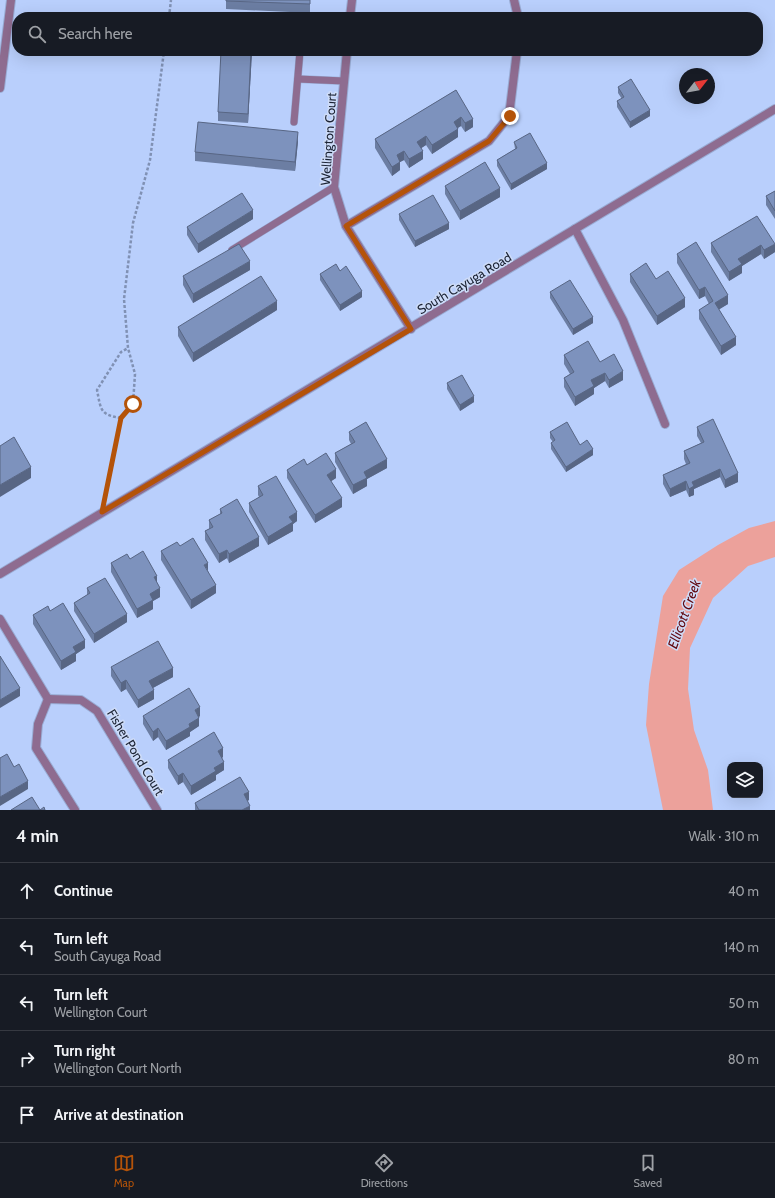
<!DOCTYPE html>
<meta charset="utf-8">
<style>
body{margin:0;font-family:Cabin,sans-serif;background:#242831;color:#f1f3f6}
.controls{position:absolute;right:12px;bottom:12px;display:grid;overflow:hidden;border-radius:8px;box-shadow:0 4px 16px #0002}
.controls button{width:36px;height:36px;display:grid;place-items:center;padding:0;border:0;border-bottom:1px solid #363941;background:#171b24;color:#f1f3f6;font:20px sans-serif}
.compass{position:absolute;left:679px;top:68px;width:36px;height:36px;border-radius:50%;background:#171b24;box-shadow:0 4px 16px #0002;rotate:59deg}
.stop{position:absolute;width:12px;height:12px;margin:-9px;border:3px solid #b45309;border-radius:50%;background:#fff}
.stop.end{background:#b45309;border-color:#fff;box-shadow:0 1px 4px #0008}
.list{margin:0;padding:0;list-style:none}
h2{display:flex;justify-content:space-between;align-items:center;height:52px;margin:0;padding:0 16px;font-size:17px}
h2 small{font-size:13px;font-weight:400;color:#9ea1a6}
.list li{display:grid;grid-template-columns:26px 1fr auto;gap:12px;align-items:center;box-sizing:border-box;height:56px;padding:0 16px;border-top:1px solid #363941}
.list b{display:block;font-size:15px;white-space:nowrap}
.list p{margin:0;font-size:13px;white-space:nowrap;color:#9ea1a6}
.list em{font-size:13px;font-style:normal;color:#9ea1a6}
.icon{flex:none;width:22px;height:22px;fill:none;stroke:currentColor;stroke-width:2;stroke-linecap:round;stroke-linejoin:round}
.map{position:relative;flex:none;width:775px;height:810px;overflow:hidden}
.search{position:absolute;background:#171b24;box-shadow:0 4px 16px #0002;left:12px;right:12px;top:12px;height:44px;display:flex;align-items:center;gap:10px;box-sizing:border-box;padding:0 14px;border-radius:16px;color:#9ea1a6;font-size:15px}
.sheet{height:332px;background:#171b24}
nav{display:flex;justify-content:space-around;align-items:center;box-sizing:border-box;height:56px;border-top:1px solid #363941;background:#171b24;font-size:11px;color:#9ea1a6}
nav a{display:grid;justify-items:center;gap:2px}
nav .on{color:#b45309}
.map>svg:first-child{display:block}
.water{fill:#eca19b}
.lines{fill:none;stroke-linecap:round;stroke-linejoin:round}
.service-casing{stroke:#99acd4;stroke-width:8}
.minor-casing{stroke:#99acd4;stroke-width:10}
.tertiary-casing{stroke:#99acd4;stroke-width:10}
.path{stroke:#8091b4;stroke-width:2.5;stroke-dasharray:3 2;stroke-linecap:butt}
.service{stroke:#8e6c90;stroke-width:7}
.minor{stroke:#8e6c90;stroke-width:8}
.tertiary{stroke:#8e6c90;stroke-width:8}
.wall{fill:#6c7ea3}
.shaded-wall{fill:#586684}
.building{fill:#7d92bd;stroke:#586684}
.route{stroke:#b45309;stroke-width:5}
.labels{text-anchor:middle;stroke-width:3;stroke-linejoin:round;paint-order:stroke}
.street-label{font-size:13px;fill:#1a2233;stroke:#cedcf8}
.water-label{font-size:14px;font-style:italic;fill:#61070e;stroke:#cedcf8}
</style>
<div class="map">
<svg width="775" height="810" viewBox="0 0 775 810">
<rect width="100%" height="100%" fill="#b9cffc"/>
<polygon class="water" points="775,521 775,557 748,566 713,598 690,648 688,689 694,730 708,770 713,810 663,810 646,725 649,684 663,596 679,570 718,545 749,528"/>
<g class="lines">
<defs>
<g id="service">
<polyline points="298,79 344,81"/>
<polyline points="294,122 300,51"/>
<polyline points="232,250 334,187"/>
</g>
<g id="minor">
<polyline points="514,0 518,17"/>
<polyline points="350,17 352,0"/>
<polyline points="347,51 334,187 346,226 411,329"/>
<polyline points="0,88 11,0"/>
<polyline points="346,226 489,141 509,116 517,51"/>
<polyline points="575,229 623,320 665,424"/>
<polyline points="0,619 48,699"/>
<polyline points="48,699 81,700 97,711 157,810"/>
<polyline points="48,699 38,724 36,748 75,810"/>
</g>
<polyline id="tertiary" points="0,574 775,109"/>
</defs>
<use href="#service" class="service-casing"/>
<use href="#minor" class="minor-casing"/>
<use href="#tertiary" class="tertiary-casing"/>
<g class="path">
<polyline points="169,17 171,0"/>
<path d="M121,418C100,415 101,410 97,390L121,352L128,348"/>
<polyline points="106,496 121,418 133,404 135,374 128,348 124,299 133,223 150,160 164,51"/>
</g>
<use href="#service" class="service"/>
<use href="#minor" class="minor"/>
<use href="#tertiary" class="tertiary"/>
</g>
<g class="wall">
<polygon points="226,0 310,0 310,13 226,9"/>
<polygon points="252,51 248,123 218,121 218,112"/>
<polygon points="618,87 650,116 630,128 617,107 617,101 622,99 618,93"/>
<polygon points="456,90 473,127 465,132 461,126 458,128 458,137 432,154 426,145 421,148 423,159 409,168 404,160 400,162 400,170 392,176 375,148 375,139"/>
<polygon points="298,141 295,171 195,161 195,152"/>
<polygon points="514,142 547,169 511,190 497,166 497,160 515,149"/>
<polygon points="445,186 500,197 460,220 445,194"/>
<polygon points="775,191 775,219 766,205 766,196"/>
<polygon points="399,214 449,229 415,247 399,220"/>
<polygon points="757,216 775,252 764,259 761,254 742,266 742,273 729,281 711,252 711,243"/>
<polygon points="253,219 198,253 187,235 187,227"/>
<polygon points="677,254 728,304 719,309 736,345 721,355 699,319 699,310 709,304 705,296 699,299 677,263"/>
<polygon points="250,270 193,303 183,285 183,276"/>
<polygon points="340,271 362,297 340,311 320,280 320,274"/>
<polygon points="630,274 656,279 685,307 657,325 630,282"/>
<polygon points="550,292 593,323 573,335 550,298"/>
<polygon points="277,310 193,362 178,336 178,327"/>
<polygon points="564,355 600,362 623,380 609,388 605,381 594,388 594,394 575,406 564,387 564,378 570,374 564,364"/>
<polygon points="447,383 474,402 460,411 447,389"/>
<polygon points="697,427 738,482 725,488 720,477 694,489 694,495 689,497 686,490 670,497 663,484 663,475 686,464 684,459 684,451 701,443 697,436"/>
<polygon points="349,432 387,468 367,479 367,486 353,494 335,462 335,453 351,444 349,440"/>
<polygon points="550,432 580,445 593,455 566,472 551,449 551,443 553,442 550,438"/>
<polygon points="307,465 336,478 331,481 342,507 315,523 287,478 287,470"/>
<polygon points="258,486 297,521 293,524 293,531 268,545 249,512 249,503 259,497 258,495"/>
<polygon points="220,509 259,546 229,563 227,558 219,563 205,540 205,531 209,529 209,520 220,514"/>
<polygon points="180,546 208,571 216,593 191,609 161,560 161,551"/>
<polygon points="130,559 157,583 160,597 153,601 153,609 137,618 111,572 111,563"/>
<polygon points="87,588 127,622 94,643 74,611 74,603 87,595"/>
<polygon points="50,611 85,648 76,654 76,661 61,670 33,624 33,615"/>
<polygon points="111,667 173,677 153,688 154,699 138,708 126,689 121,692 111,676"/>
<polygon points="143,716 200,716 199,717 199,726 190,732 190,736 166,750 158,737 153,741 143,724"/>
<polygon points="222,757 224,770 216,775 216,780 191,795 183,782 178,785 168,768 168,760 223,757"/>
<polygon points="249,800 247,801 250,810 195,810 195,803"/>
</g>
<g class="shaded-wall">
<polygon points="251,51 252,51 248,123 248,114"/>
<polygon points="650,110 650,116 630,128 630,122"/>
<polygon points="461,117 461,126 454,130 454,122"/>
<polygon points="473,119 473,127 465,132 465,123"/>
<polygon points="458,129 458,137 432,154 432,145"/>
<polygon points="298,132 298,141 295,171 295,162"/>
<polygon points="426,136 426,145 417,151 417,142"/>
<polygon points="404,151 404,160 400,162 400,170 392,176 392,167 397,155"/>
<polygon points="423,151 423,159 409,168 409,159"/>
<polygon points="547,163 547,169 511,190 511,184"/>
<polygon points="500,188 500,197 460,220 460,211"/>
<polygon points="253,210 253,219 198,253 198,244"/>
<polygon points="449,223 449,229 415,247 415,241"/>
<polygon points="775,244 775,252 764,259 764,250"/>
<polygon points="761,245 761,254 742,266 742,273 729,281 729,272 738,259"/>
<polygon points="250,261 250,270 193,303 193,294"/>
<polygon points="705,287 705,296 699,299 699,290"/>
<polygon points="362,291 362,297 340,311 340,305"/>
<polygon points="728,295 728,304 715,312 715,303"/>
<polygon points="685,298 685,307 657,325 657,316"/>
<polygon points="277,301 277,310 193,362 193,353"/>
<polygon points="593,317 593,323 573,335 573,329"/>
<polygon points="736,337 736,345 721,355 721,346"/>
<polygon points="623,371 623,380 609,388 609,380"/>
<polygon points="605,373 605,381 594,388 594,394 575,406 575,397 591,380"/>
<polygon points="474,396 474,402 460,411 460,405"/>
<polygon points="593,449 593,455 566,472 566,467"/>
<polygon points="387,459 387,468 367,479 367,486 353,494 353,485 364,472"/>
<polygon points="31,467 31,478 0,497 0,485"/>
<polygon points="336,469 336,478 327,484 327,475"/>
<polygon points="720,469 720,477 694,489 694,495 689,497 689,489 692,482"/>
<polygon points="738,473 738,482 725,488 725,480"/>
<polygon points="686,481 686,490 670,497 670,489"/>
<polygon points="342,498 342,507 315,523 315,515"/>
<polygon points="297,512 297,521 293,524 293,531 268,545 268,537 289,517"/>
<polygon points="259,537 259,546 229,563 229,554"/>
<polygon points="227,550 227,558 219,563 219,554"/>
<polygon points="208,563 208,571 204,565"/>
<polygon points="157,576 157,584 154,577"/>
<polygon points="216,585 216,593 191,609 191,600"/>
<polygon points="160,588 160,597 153,601 153,609 137,618 137,609 150,594"/>
<polygon points="127,614 127,622 94,643 94,634"/>
<polygon points="85,640 85,648 76,654 76,661 61,670 61,661 73,647"/>
<polygon points="173,668 173,677 149,690 149,681"/>
<polygon points="126,680 126,689 121,692 121,683"/>
<polygon points="20,688 20,696 0,708 0,700"/>
<polygon points="154,690 154,699 138,708 138,700"/>
<polygon points="200,707 200,716 195,719 195,710"/>
<polygon points="199,718 199,726 190,732 190,736 166,750 166,741 189,724"/>
<polygon points="158,728 158,737 153,741 153,732"/>
<polygon points="223,748 223,757 218,760 218,751"/>
<polygon points="224,762 224,770 216,775 216,780 191,795 191,786 214,768"/>
<polygon points="183,773 183,782 178,785 178,776"/>
<polygon points="28,781 28,789 0,806 0,797"/>
<polygon points="249,792 249,800 244,803 244,794"/>
<polygon points="250,806 250,810 242,810"/>
</g>
<g class="building">
<polygon points="226,0 310,0 310,4 226,1"/>
<polygon points="223,13 253,15 253,17 223,17"/>
<polygon points="221,51 251,51 248,114 218,112"/>
<polygon points="631,79 650,110 630,122 617,101 624,97 618,87"/>
<polygon points="456,90 473,119 465,123 461,117 454,122 458,129 432,145 426,136 417,142 423,151 409,159 404,151 397,155 400,162 392,167 375,139"/>
<polygon points="198,122 298,132 295,162 195,152"/>
<polygon points="530,133 547,163 511,184 497,160 517,148 514,142"/>
<polygon points="485,162 500,188 460,211 445,186"/>
<polygon points="775,191 775,211 766,196"/>
<polygon points="242,193 253,210 198,244 187,227"/>
<polygon points="433,195 449,223 415,241 399,214"/>
<polygon points="757,216 775,244 764,250 761,245 738,259 742,264 729,272 711,243"/>
<polygon points="696,242 728,295 715,303 736,337 721,346 699,310 713,301 705,287 699,290 677,254"/>
<polygon points="239,244 250,261 193,294 183,276"/>
<polygon points="646,263 656,279 668,271 685,298 657,316 630,274"/>
<polygon points="336,264 340,271 346,266 362,291 340,305 320,274"/>
<polygon points="261,276 277,301 193,353 178,327"/>
<polygon points="570,280 593,317 573,329 550,292"/>
<polygon points="588,341 600,362 614,354 623,371 609,380 605,373 591,380 594,386 575,397 564,378 574,372 564,355"/>
<polygon points="462,375 474,396 460,405 447,383"/>
<polygon points="713,419 738,473 725,480 720,469 692,482 694,486 689,489 686,481 670,489 663,475 690,463 684,451 704,442 697,427"/>
<polygon points="366,422 387,459 364,472 367,478 353,485 335,453 355,442 349,432"/>
<polygon points="567,422 580,445 587,440 593,449 566,467 551,443 555,440 550,432"/>
<polygon points="14,437 31,467 0,485 0,446"/>
<polygon points="326,453 336,469 327,475 342,498 315,515 287,470 304,459 307,465"/>
<polygon points="276,476 297,512 289,517 293,522 268,537 249,503 263,495 258,486"/>
<polygon points="237,499 259,537 229,554 227,550 219,554 205,531 213,527 209,520 222,513 220,509"/>
<polygon points="193,538 208,563 204,565 216,585 191,600 161,551 177,542 180,546"/>
<polygon points="143,551 157,576 154,577 160,588 150,594 153,600 137,609 111,563 127,554 130,559"/>
<polygon points="105,578 127,614 94,634 74,603 90,593 87,588"/>
<polygon points="63,603 85,640 73,647 76,652 61,661 33,615 48,606 50,611"/>
<polygon points="158,641 173,668 149,681 154,690 138,700 126,680 121,683 111,667"/>
<polygon points="0,656 20,688 0,700"/>
<polygon points="189,688 200,707 195,710 199,718 189,724 190,727 166,741 158,728 153,732 143,716"/>
<polygon points="214,732 223,748 218,751 224,762 214,768 216,771 191,786 183,773 178,776 168,760"/>
<polygon points="7,754 14,767 19,764 28,781 0,797 0,758"/>
<polygon points="240,777 249,792 244,794 250,806 242,810 199,810 195,803"/>
<polygon points="32,797 40,810 44,807 45,810 11,810"/>
</g>
<g class="lines">
<polyline class="route" points="133,404 121,418 102,512 411,329 346,226 489,141 510,116"/>
</g>
<g class="labels">
<g class="street-label">
<text transform="translate(328 139) rotate(-86)" y="5">Wellington Court</text>
<text transform="translate(464 283) rotate(-31)" y="5">South Cayuga Road</text>
<text transform="translate(136 752) rotate(59)" y="5">Fisher Pond Court</text>
</g>
<g class="water-label">
<text transform="translate(684 614) rotate(-70)" y="5">Ellicott Creek</text>
</g>
</g>
</svg>
<div class="controls">
<button><svg class="icon" aria-label="layers" viewBox="0 0 24 24"><path d="M12 4l9 5-9 5-9-5zM3 14l9 5 9-5"/></svg></button>
</div>
<svg class="compass" viewBox="-18 -18 36 36"><path d="M0-13l5 13h-10z" fill="#e53935"/><path d="M0 13l5-13h-10z" fill="#9ea1a6"/></svg>
<div class="stop" style="left:133px;top:404px"></div>
<div class="stop end" style="left:510px;top:116px"></div>
<div class="search"><svg class="icon" aria-label="search" viewBox="0 0 24 24"><circle cx="10" cy="10" r="6"/><path d="M15 15l6 6"/></svg>Search here</div>
</div>
<section class="sheet">
<h2>4 min<small>Walk · 310 m</small></h2>
<ul class="list">
<li><svg class="icon" aria-label="ahead" viewBox="0 0 24 24"><path d="M12 20V5M6 11l6-6 6 6"/></svg><div><b>Continue</b></div><em>40 m</em></li>
<li><svg class="icon" aria-label="left" viewBox="0 0 24 24"><path d="M17 20v-9H6M10 6l-5 5 5 5"/></svg><div><b>Turn left</b><p>South Cayuga Road</p></div><em>140 m</em></li>
<li><svg class="icon" aria-label="left" viewBox="0 0 24 24"><path d="M17 20v-9H6M10 6l-5 5 5 5"/></svg><div><b>Turn left</b><p>Wellington Court</p></div><em>50 m</em></li>
<li><svg class="icon" aria-label="right" viewBox="0 0 24 24"><path d="M7 20v-9h11M14 6l5 5-5 5"/></svg><div><b>Turn right</b><p>Wellington Court North</p></div><em>80 m</em></li>
<li><svg class="icon" aria-label="arrive" viewBox="0 0 24 24"><path d="M6 21V4h12l-3 4 3 4H6"/></svg><div><b>Arrive at destination</b></div></li>
</ul>
</section>
<nav>
<a class="on"><svg class="icon" aria-label="map" viewBox="0 0 24 24"><path d="M3 6l6-2 6 2 6-2v14l-6 2-6-2-6 2zM9 4v14M15 6v14"/></svg>Map</a>
<a><svg class="icon" aria-label="directions" viewBox="0 0 24 24"><path d="M12 3l9 9-9 9-9-9zM9 14v-3h6M13 9l2 2-2 2"/></svg>Directions</a>
<a><svg class="icon" aria-label="saved" viewBox="0 0 24 24"><path d="M7 4h10v16l-5-4-5 4z"/></svg>Saved</a>
</nav>
